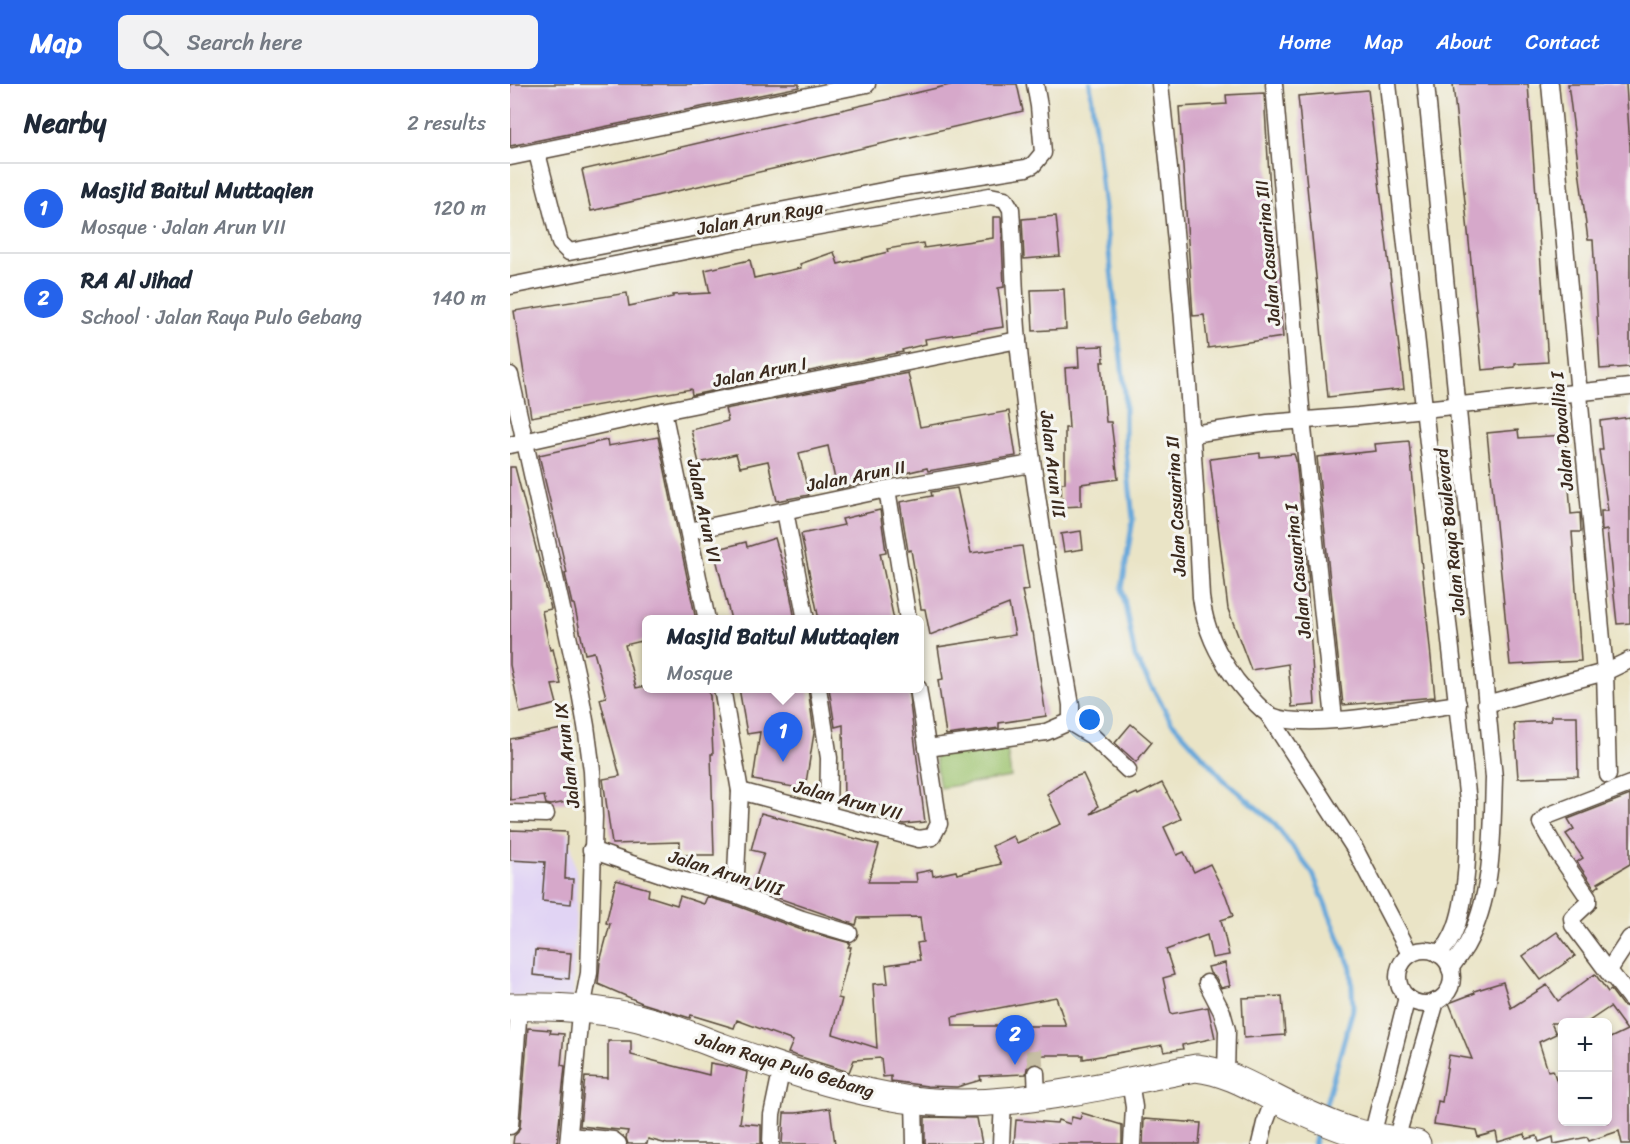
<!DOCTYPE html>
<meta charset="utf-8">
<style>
body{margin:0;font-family:Sriracha,sans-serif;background:#f2f2f3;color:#1f2937}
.controls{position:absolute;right:18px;bottom:18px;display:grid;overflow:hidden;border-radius:9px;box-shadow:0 3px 9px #0003}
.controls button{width:54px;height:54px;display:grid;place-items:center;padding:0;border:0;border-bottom:2px solid #e0e1e3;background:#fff;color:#1f2937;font:30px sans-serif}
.you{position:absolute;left:580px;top:636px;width:21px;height:21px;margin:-15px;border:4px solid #fff;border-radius:50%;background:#1a73e8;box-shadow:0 0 0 9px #1a73e833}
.badge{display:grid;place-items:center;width:39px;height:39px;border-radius:50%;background:#2563eb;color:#fff;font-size:20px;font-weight:700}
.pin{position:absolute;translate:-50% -50px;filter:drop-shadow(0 2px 3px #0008)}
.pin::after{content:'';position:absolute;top:32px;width:21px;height:18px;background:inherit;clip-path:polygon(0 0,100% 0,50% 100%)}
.popup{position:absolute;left:132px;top:531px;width:282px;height:78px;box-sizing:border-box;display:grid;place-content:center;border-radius:9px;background:#fff;filter:drop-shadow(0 2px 4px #0005);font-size:20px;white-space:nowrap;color:#747a83}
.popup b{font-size:22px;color:#1f2937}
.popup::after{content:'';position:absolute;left:50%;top:100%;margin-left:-12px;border:12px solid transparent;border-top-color:#fff}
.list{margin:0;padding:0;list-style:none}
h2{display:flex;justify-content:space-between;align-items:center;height:78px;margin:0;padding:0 24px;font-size:26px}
h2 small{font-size:20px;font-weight:400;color:#747a83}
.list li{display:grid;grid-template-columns:39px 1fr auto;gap:18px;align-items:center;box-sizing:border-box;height:90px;padding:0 24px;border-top:2px solid #e0e1e3}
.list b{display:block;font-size:22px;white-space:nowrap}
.list p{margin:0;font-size:20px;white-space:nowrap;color:#747a83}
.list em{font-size:20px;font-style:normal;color:#747a83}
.icon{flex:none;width:33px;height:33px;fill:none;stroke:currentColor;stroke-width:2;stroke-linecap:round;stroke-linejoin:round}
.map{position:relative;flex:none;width:1120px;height:1060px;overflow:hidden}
header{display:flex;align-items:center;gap:36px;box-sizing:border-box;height:84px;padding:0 30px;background:#2563eb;color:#fff}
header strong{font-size:28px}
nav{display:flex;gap:33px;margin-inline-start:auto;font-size:21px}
.search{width:420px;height:54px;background:#f2f2f3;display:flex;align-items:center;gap:15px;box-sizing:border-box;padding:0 21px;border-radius:9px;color:#747a83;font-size:22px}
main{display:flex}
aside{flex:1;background:#fff}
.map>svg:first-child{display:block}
.built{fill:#e1d4f4}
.garden{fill:#9dc36e;stroke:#6c7646;stroke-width:1.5}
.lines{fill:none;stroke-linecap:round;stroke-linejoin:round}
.stream{stroke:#66a7da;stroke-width:5}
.building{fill:#d6a8ca;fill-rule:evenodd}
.minor-tunnel{stroke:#c7bfa4;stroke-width:16;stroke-dasharray:16 8;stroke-linecap:butt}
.minor-casing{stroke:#554637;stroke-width:19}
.primary-casing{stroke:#554637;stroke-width:29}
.minor{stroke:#fff;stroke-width:16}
.primary{stroke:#fff;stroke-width:27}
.labels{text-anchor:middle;stroke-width:6;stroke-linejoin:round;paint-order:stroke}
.street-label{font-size:18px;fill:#3b2a1e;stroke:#f6f6f2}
</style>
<header>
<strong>Map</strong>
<div class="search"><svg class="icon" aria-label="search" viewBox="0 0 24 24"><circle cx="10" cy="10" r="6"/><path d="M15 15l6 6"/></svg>Search here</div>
<nav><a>Home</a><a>Map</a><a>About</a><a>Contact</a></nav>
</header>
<main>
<aside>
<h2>Nearby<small>2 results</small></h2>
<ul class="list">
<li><span class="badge">1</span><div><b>Masjid Baitul Muttaqien</b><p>Mosque · Jalan Arun VII</p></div><em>120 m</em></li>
<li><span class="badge">2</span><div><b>RA Al Jihad</b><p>School · Jalan Raya Pulo Gebang</p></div><em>140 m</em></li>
</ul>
</aside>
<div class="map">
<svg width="1120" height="1060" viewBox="0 0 1120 1060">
<rect width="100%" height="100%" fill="#f6f6f2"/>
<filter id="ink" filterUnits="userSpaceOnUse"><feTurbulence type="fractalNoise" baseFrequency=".0167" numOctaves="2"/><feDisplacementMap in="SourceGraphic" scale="12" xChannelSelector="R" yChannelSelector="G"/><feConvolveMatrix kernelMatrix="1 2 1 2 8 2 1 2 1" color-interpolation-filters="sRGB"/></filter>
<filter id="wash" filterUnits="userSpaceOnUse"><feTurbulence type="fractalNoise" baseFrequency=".008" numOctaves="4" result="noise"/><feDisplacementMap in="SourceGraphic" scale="24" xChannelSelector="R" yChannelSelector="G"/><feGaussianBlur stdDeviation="1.35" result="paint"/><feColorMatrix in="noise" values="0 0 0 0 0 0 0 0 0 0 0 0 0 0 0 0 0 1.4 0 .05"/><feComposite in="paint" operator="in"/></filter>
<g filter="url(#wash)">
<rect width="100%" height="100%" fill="#eae4c6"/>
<polygon class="built" points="0,746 59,748 67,794 63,914 0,913"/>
<polygon class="garden" points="496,657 501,693 430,704 424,668"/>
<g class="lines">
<g class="stream">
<polyline points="580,0 615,310 615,358 623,435 612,504 625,573 661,637 714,696 763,738 803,790 841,884 843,925 813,1030"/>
<polyline points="804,1060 809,1044"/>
</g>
</g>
<g id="blocks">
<g class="building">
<polygon points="0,0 289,0 289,3 0,62"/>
<polygon points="444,0 507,0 513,27 81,127 72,86"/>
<polygon points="943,0 1018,0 1038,278 1005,280 1005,283 972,286"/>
<polygon points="1058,0 1116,0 1120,63 1120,283 1090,285 1083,156 1078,156"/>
<polygon points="858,6 894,305 818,313 788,12"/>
<polygon points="754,9 763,156 773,253 698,264 694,231 683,232 669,23 717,20 716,11"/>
<polygon points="546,132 550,172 514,175 512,135"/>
<polygon points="483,133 491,133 494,203 488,204 493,243 415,255 416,260 392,266 393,268 182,311 181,305 21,333 4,227 117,209 119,222 163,213 163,211 200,209 195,186 240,176 244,194 291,184 290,180 324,168 328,180 378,168 377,165 413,159 414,164 483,154"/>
<polygon points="554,205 556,245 523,247 521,206"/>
<polygon points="593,262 594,278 591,278 596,338 601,338 608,395 571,400 571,422 552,423 551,399 555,399 555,344 559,344 555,284 569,283 568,263"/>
<polygon points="398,289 410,343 499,327 506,372 418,387 417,384 327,405 318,362 289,369 299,411 267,417 258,377 230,383 226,370 189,379 181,346 218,337 215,325"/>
<polygon points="1120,333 1120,539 1107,540 1097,446 1092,447 1091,427 1098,427 1089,366 1093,366 1090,337"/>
<polygon points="1008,346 1009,354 1055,351 1061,430 1070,429 1071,448 1062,448 1071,577 1000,581 977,349"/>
<polygon points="148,353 186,536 136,536 136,556 115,561 126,604 136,602 136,604 197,604 200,612 203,670 201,670 204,771 170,771 170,758 102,760 93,695 110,692 90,615 96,613 84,568 75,570 64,520 62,520 55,490 57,489 29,371 97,356 98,362"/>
<polygon points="899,357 925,613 833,621 807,373 866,367 865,360"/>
<polygon points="750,369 750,373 784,370 786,376 799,499 797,499 805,621 782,623 778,580 741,586 718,525 700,375"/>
<polygon points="0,383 5,383 34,495 41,525 32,527 40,566 43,565 51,600 42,601 47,620 10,629 0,581"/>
<polygon points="447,404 461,469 512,462 519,506 512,507 521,548 523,548 536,632 489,639 489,644 436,651 428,596 433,595 428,563 505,551 499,520 420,551 415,525 411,525 401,466 398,467 390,418 422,412 421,408"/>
<polygon points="370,426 376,468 370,469 384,536 309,536 291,450 334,441 332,435"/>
<polygon points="571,447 573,465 554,468 551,450"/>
<polygon points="265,454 278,498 285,536 221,536 204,466 236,458 237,463"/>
<polygon points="229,604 298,604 304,649 295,705 243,696 250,648 237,650"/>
<polygon points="319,604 398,604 415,738 394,740 384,737 382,722 334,722 333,641 325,643"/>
<polygon points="1041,632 1067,632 1068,692 1008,694 1004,639 1041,637"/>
<polygon points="621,640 642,658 626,678 605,659"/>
<polygon points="57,644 63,678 55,680 62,717 41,721 36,720 34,712 0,716 0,655"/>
<path d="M573,690L588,722L581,730L627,709L628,711L652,699L671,735L654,743L667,771L674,768L684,788L700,780L716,812L723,832L711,836L719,871L702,874L697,851L656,866L664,891L653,894L661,930L698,923L705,954L672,961L673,965L654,968L652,961L573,975V971H522L523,979L517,984L516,990L470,992L471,996L447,1003L417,1002L381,997V992L373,993L371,974L344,976L339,988L278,969L283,957L227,936L224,944L181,931L180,934L132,919L88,900L90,878L100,840L96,839L106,796L139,805L138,812L167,821L170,812L194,820L197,813L222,820L289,845L340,859L338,863H341L328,914L332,915L323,950L367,964L363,900L378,899L376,881L410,876L407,859L413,858L410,833L348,834L346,841L242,805L254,769L241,766L251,729L369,761L358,798H407L406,789L422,786L423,792L446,787L447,790L491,780L482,762L503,752L507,759L551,740L537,710L559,695ZM546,913L556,942H443L442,933Z"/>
<polygon points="1120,711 1120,780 1088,799 1090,801 1085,805 1067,778 1073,774 1056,750 1064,745 1058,735"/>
<polygon points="0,746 57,748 55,795 63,795 61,820 32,817 35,778 0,776"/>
<polygon points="1047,848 1065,872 1031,896 1013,872"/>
<polygon points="25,866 61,869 59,895 23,891"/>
<polygon points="715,879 720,902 711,904 706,894 700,889 698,883"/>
<path d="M1085,890L1098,908L1101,906L1112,921L1120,924V1060H1112L1109,1047L1079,1057L1077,1053L1044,1060L1043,1053L1029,1058L1027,1052L1016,1055L1015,1050L988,1058L986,1048L968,1053L966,1046L924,1040L928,1017L932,1018L939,971L962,975L939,919L965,909L964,907L993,898L1001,924L1037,901L1048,917ZM1100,923L1117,946L1098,955V1038H1053V997L1047,998L1043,986L1038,987L1029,958L1046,950L1041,939H1076Z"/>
<polygon points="772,912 775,951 734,954 732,914"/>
<polygon points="18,944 41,946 40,949 54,950 51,981 55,982 47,1060 3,1060 4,1052 8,1048 10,1043"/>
<polygon points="98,957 121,957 121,971 199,991 200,979 217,982 237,988 230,1039 251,1041 251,1060 157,1060 138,1055 137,1060 118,1060 116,1054 118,1047 70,1042 75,993 98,994"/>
<polygon points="320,1024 325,1060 272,1060 274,1029 286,1029"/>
<polygon points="572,1029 612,1041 612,1060 504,1060 506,1036 547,1039 548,1036 560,1040 562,1033 570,1035"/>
<polygon points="415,1033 467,1034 472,1060 415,1060"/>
<polygon points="634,1035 691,1039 689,1060 633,1060"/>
</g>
</g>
</g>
<g filter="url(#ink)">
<use href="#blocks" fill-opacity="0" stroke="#554637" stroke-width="1.5"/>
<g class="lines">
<polyline class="minor-tunnel" points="524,966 526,989"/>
<defs>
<g id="minor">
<path d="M650,0C669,171 683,341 691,513C695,545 707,570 726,596C736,608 745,621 758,630C787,649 910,625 948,620"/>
<polyline points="764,0 792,335 824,635"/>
<path d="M878,0L958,718C958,754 959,825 940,856C938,861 932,866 928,870"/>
<path d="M916,0L984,694C982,751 984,811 956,862C951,870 945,877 940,885"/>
<polyline points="1040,0 1095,588 1098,691"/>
<polyline points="27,69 50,159 59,168 388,104 516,84 523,81 533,69 529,22 525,0"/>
<polyline points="0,73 357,0"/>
<path d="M0,202L230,156L480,112L495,115L501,125C504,169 504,213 508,257C520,379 540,500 561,621V635L559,638"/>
<polyline points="0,291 68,597 76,642 82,687 84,733 79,889 69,940 58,1060"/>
<polyline points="153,327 197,536"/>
<polyline points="682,350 758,339 848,332 1120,303"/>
<polyline points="0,361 153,327 508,256"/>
<polyline points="377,405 398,536"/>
<polyline points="275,427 296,536"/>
<polyline points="179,447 377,405 522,380"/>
<polyline points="212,604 230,707 225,810"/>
<polyline points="308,604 319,674 318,730"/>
<polyline points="976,620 1095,588 1120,576"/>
<polyline points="758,630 845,765 900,870"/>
<polyline points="417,664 536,648 559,638 582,652 618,686"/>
<polyline points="230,707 409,755 422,753 429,740 408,604"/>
<polyline points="0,729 36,730"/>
<polyline points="81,766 160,793 225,810 292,835 339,849"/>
<polyline points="1120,854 1101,883 1100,888 1120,914"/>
<circle cx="915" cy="893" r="27"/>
<polyline points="1101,892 1063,841 1062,834 1078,819 1078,813 1048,769 1031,739 1037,732 1120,700"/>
<polyline points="697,899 712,928 717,946 716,990"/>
<polyline points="526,989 527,1013"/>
<polyline points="620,997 624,1023 622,1060"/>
<polyline points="404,1016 405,1060"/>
<polyline points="0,1042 9,923"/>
<polyline points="59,1052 103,1056 108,1060"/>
<polyline points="862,1052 897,913"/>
<polyline points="887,1056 890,1042 926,917"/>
<polyline points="261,1060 262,1031 272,983"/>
<polyline points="491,1060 493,1017"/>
<polyline points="750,1060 755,1039 764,1015"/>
</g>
<path id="primary" d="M0,923C47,922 94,924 139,937C164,944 188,954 212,963C265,982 321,1002 377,1012C481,1033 584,1002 686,984C722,988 751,1009 784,1024C803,1032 823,1042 844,1048C865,1053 886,1056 907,1060"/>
</defs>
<use href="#minor" class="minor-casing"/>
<use href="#primary" class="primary-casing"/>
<use href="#minor" class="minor"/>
<use href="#primary" class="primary"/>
</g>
</g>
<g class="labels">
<g class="street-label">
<text transform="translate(250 134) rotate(-10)" y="6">Jalan Arun Raya</text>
<text transform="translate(758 169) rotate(-95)" y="6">Jalan Casuarina III</text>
<text transform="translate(250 288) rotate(-11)" y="6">Jalan Arun I</text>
<text transform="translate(1052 347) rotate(-95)" y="6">Jalan Davallia I</text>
<text transform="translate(543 380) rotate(83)" y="6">Jalan Arun III</text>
<text transform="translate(346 392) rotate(-11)" y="6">Jalan Arun II</text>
<text transform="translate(666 422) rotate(-93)" y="6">Jalan Casuarina II</text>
<text transform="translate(194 427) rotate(78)" y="6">Jalan Arun VI</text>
<text transform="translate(940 448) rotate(-96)" y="6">Jalan Raya Boulevard</text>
<text transform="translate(788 487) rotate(-96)" y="6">Jalan Casuarina I</text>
<text transform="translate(57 671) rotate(-97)" y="6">Jalan Arun IX</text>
<text transform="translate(338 716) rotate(15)" y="6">Jalan Arun VII</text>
<text transform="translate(216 789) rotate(17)" y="6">Jalan Arun VIII</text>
<text transform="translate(275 981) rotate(17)" y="6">Jalan Raya Pulo Gebang</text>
</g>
</g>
</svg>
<div class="controls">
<button>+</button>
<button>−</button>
</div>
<div class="you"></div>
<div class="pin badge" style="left:273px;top:678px">1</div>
<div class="popup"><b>Masjid Baitul Muttaqien</b>Mosque</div>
<div class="pin badge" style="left:505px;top:981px">2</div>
</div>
</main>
